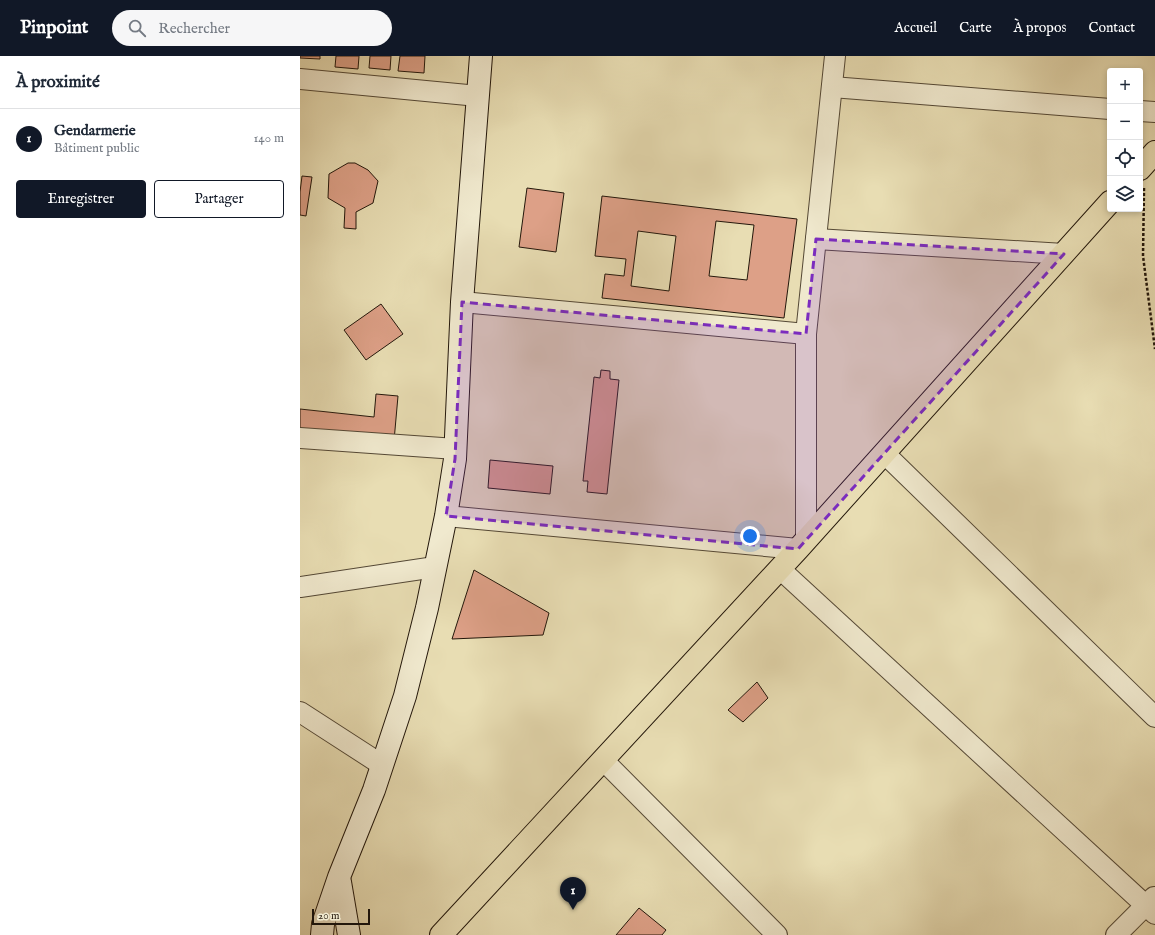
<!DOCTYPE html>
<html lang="fr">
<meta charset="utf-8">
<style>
body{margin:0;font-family:"IM FELL English",serif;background:#f6f6f7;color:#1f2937}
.controls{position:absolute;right:12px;top:12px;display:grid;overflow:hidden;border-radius:4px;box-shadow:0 2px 6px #0003}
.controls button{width:36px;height:36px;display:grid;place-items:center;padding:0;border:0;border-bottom:1px solid #e0e1e3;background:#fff;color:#1f2937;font:20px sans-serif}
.scale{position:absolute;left:12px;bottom:10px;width:58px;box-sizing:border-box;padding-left:4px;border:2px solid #23170b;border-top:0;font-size:11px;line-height:14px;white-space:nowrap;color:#23170b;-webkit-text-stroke:3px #f0e9ce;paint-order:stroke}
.you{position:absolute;left:450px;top:480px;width:14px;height:14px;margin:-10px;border:3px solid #fff;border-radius:50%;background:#1a73e8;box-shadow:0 0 0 6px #1a73e833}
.badge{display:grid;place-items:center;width:26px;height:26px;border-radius:50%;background:#111827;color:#fff;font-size:13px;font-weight:700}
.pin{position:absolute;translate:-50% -33px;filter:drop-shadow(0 1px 2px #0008)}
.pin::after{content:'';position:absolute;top:21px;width:14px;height:12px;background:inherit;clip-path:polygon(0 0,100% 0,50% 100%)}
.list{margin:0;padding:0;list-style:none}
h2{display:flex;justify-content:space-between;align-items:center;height:52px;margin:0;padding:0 16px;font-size:17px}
h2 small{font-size:13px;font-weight:400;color:#747a83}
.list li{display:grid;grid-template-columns:26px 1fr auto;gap:12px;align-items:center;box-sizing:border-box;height:60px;padding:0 16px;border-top:1px solid #e0e1e3}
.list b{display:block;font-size:15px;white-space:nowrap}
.list p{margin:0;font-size:13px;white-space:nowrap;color:#747a83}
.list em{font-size:13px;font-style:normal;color:#747a83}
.actions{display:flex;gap:8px;padding:12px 16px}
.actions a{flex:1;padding:9px 0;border:1px solid #111827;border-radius:4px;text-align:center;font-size:14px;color:#111827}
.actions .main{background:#111827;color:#fff}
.icon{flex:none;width:22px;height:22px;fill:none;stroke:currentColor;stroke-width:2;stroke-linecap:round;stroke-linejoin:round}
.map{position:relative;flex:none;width:855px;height:879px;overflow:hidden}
header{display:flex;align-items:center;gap:24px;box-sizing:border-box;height:56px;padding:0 20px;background:#111827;color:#fff}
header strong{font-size:19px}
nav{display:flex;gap:22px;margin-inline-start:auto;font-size:14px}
.search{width:280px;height:36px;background:#f6f6f7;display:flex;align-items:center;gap:10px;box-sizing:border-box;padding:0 14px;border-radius:22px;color:#747a83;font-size:15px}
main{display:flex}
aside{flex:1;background:#fff}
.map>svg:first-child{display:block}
.building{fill:#dda087;stroke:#23170b;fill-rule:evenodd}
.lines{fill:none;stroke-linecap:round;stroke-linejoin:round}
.street-casing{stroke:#544835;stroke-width:22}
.secondary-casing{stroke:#23170b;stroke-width:24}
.primary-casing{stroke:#23170b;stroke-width:24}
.path{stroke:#23170b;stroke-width:2.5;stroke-dasharray:3 2;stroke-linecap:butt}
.street{stroke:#f0e9ce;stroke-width:20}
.secondary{stroke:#f0e9ce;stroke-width:22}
.primary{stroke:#e8ddb3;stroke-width:22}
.marked{fill:#7b2cbf;fill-opacity:0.2;stroke:#7b2cbf;stroke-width:3;stroke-dasharray:8 5;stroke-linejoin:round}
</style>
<header>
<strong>Pinpoint</strong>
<div class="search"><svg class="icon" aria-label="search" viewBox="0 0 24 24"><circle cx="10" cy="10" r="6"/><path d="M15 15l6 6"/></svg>Rechercher</div>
<nav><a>Accueil</a><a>Carte</a><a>À propos</a><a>Contact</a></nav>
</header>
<main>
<aside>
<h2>À proximité<small></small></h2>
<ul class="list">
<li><span class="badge">1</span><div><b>Gendarmerie</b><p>Bâtiment public</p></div><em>140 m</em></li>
</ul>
<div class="actions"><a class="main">Enregistrer</a><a>Partager</a></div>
</aside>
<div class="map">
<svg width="855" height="879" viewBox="0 0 855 879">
<rect width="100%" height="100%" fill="#e8ddb3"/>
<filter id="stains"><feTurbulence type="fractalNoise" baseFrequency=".005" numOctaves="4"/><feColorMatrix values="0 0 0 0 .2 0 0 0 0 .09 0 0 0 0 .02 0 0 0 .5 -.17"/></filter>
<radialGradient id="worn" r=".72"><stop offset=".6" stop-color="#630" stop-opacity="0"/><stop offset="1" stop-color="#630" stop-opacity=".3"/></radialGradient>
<g class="building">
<polygon points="0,0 20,0 20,3 0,2"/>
<polygon points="36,0 59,0 58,13 35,11"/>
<polygon points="70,0 91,0 90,14 69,12"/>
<polygon points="100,0 125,0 124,17 98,15"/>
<polygon points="48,107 55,107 68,114 78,125 73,147 56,156 56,173 44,172 45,152 28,142 29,118"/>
<polygon points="2,120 12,121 6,160 0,159 0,136"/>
<polygon points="227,132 264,137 256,196 219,191"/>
<path d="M302,140L497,163L484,262L302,242L305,218L324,220L326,203L295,200ZM416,165L454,169L447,224L409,220ZM338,175L376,180L369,235L331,230Z"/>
<polygon points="81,248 103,278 66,304 44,274"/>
<polygon points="301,314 310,315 310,323 319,324 307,438 287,436 288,425 283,425 294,321 300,322"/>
<polygon points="76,338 98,340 94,385 0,375 0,353 74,361"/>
<polygon points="190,404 253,410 250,438 188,432"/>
<polygon points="174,514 249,557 243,579 152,583"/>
<polygon points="457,626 468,642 443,666 428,654"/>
<polygon points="339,852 366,874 362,879 316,879"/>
</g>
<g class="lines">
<defs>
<g id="street">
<polyline points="0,23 178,40"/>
<polyline points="532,31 810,53"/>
<polyline points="840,55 855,56"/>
<polyline points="516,183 764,198"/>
<polyline points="162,246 506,278"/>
<polyline points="0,382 156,393"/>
<polyline points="584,397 855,661"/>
<polyline points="146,460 498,493"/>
<polyline points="506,484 506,278 535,0"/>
<polyline points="480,513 855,858"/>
<polyline points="0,531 135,511"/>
<polyline points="0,656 82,709"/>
<polyline points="303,704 477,879"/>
<polyline points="816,879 854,841"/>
</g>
<g id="secondary">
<polyline points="40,826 49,879"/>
<polyline points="22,879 23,868 39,821 74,734 105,640 127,552 146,460 155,403 162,246 181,0"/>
</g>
<g id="primary">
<polyline points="840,113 855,96"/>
<polyline points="141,879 498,493 810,146"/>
</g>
</defs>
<use href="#street" class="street-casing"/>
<use href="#secondary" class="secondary-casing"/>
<use href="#primary" class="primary-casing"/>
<polyline class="path" points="844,132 843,200 855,293"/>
<use href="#street" class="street"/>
<use href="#secondary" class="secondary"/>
<use href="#primary" class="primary"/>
</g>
<path class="marked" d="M516,183L764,198L498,493L146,460L155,403L162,246L506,278Z"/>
<rect width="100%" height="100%" filter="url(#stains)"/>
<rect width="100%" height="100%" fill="url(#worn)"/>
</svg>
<div class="controls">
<button>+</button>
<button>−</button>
<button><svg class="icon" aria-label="locate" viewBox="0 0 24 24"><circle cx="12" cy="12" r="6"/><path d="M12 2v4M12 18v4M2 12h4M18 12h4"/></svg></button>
<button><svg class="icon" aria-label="layers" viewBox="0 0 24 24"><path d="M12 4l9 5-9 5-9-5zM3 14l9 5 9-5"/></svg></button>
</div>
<div class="scale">20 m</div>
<div class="you"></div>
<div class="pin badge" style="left:273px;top:854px">1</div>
</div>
</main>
